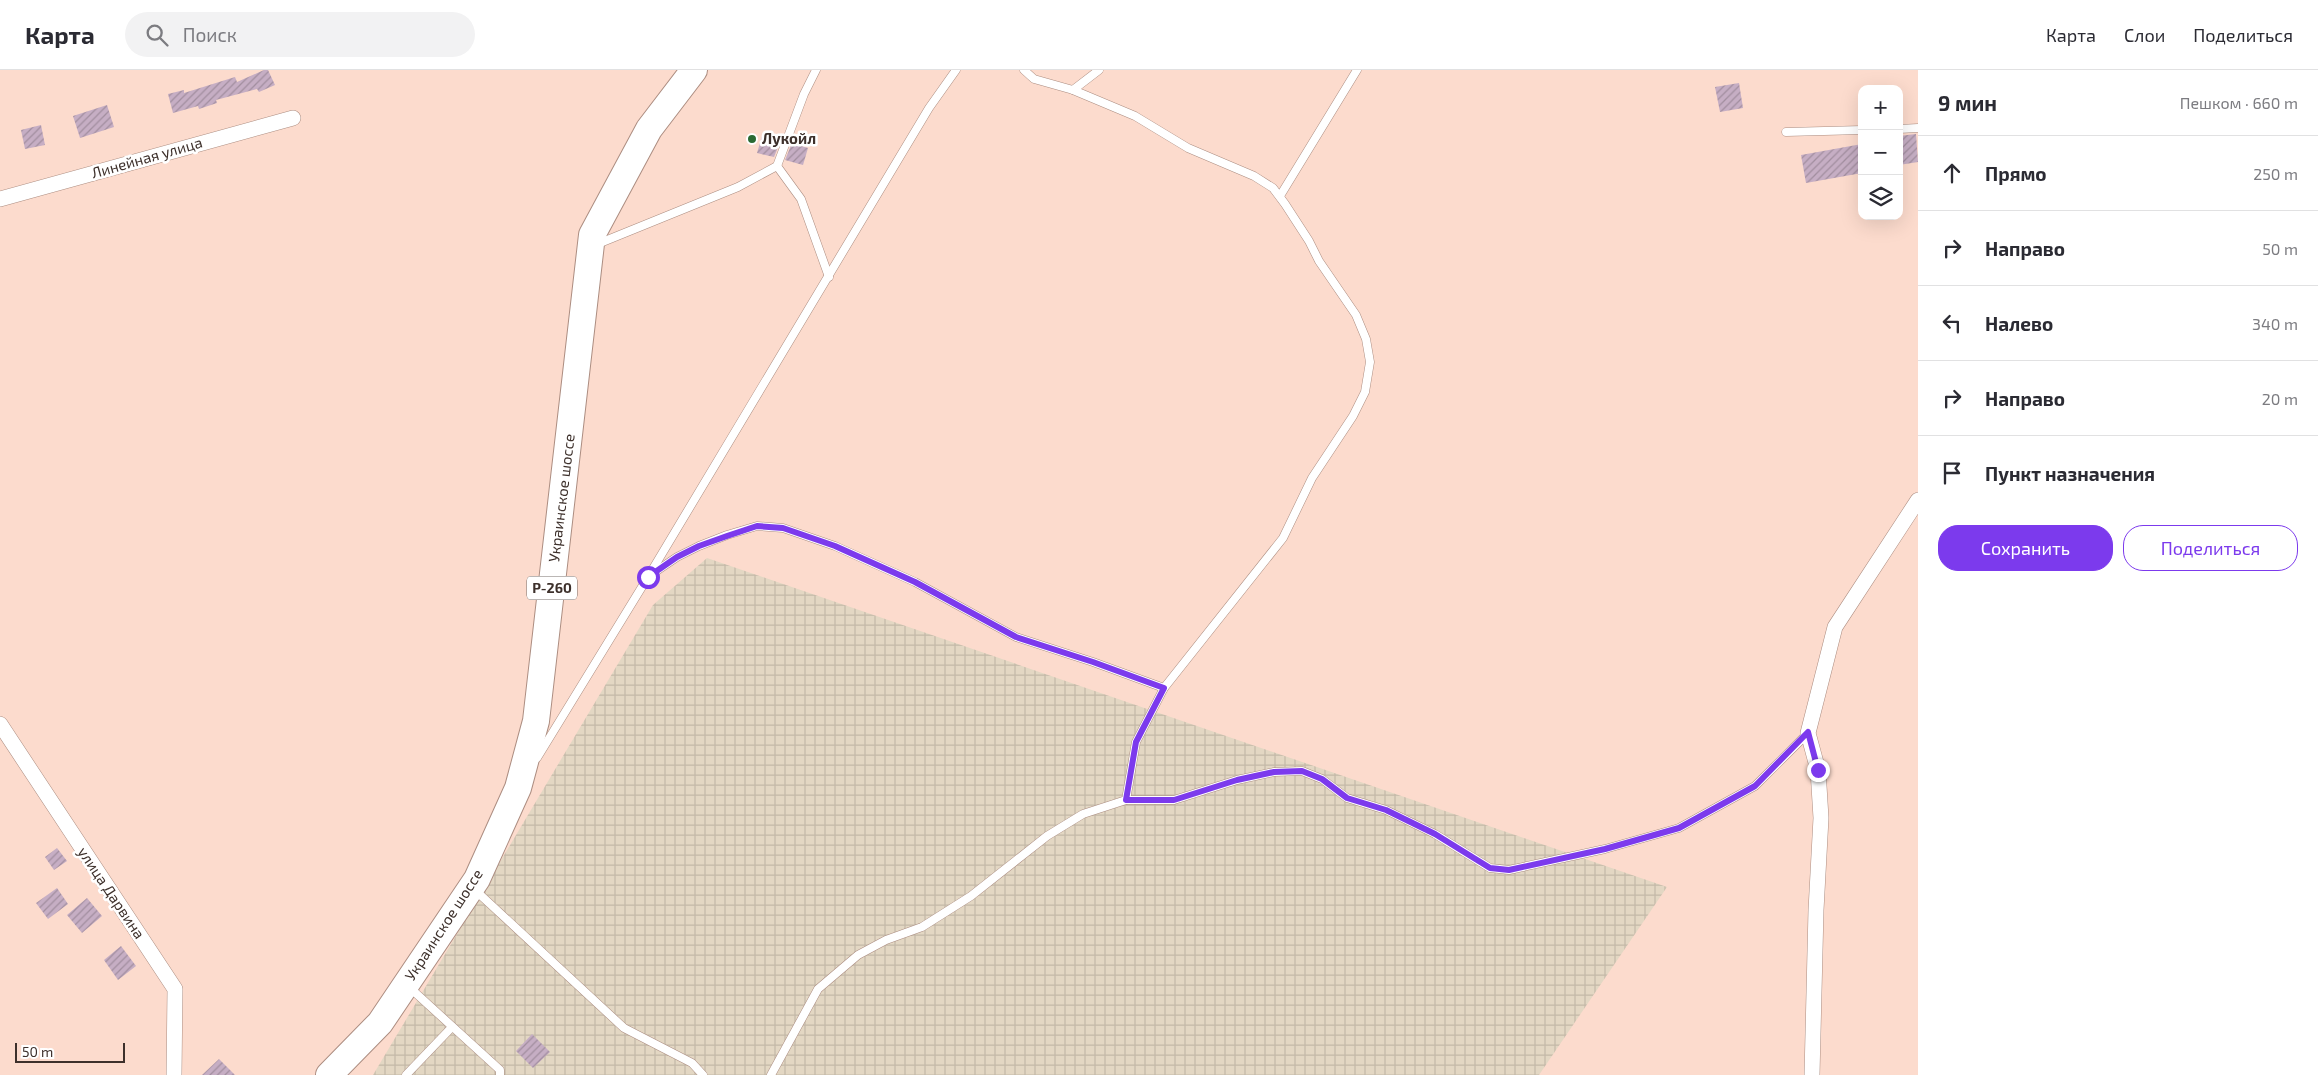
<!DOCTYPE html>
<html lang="ru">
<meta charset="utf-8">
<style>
body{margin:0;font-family:"Exo 2",sans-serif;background:#f2f2f3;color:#2b2b33}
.controls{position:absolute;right:15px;top:15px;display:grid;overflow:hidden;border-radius:10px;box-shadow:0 5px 20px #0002}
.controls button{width:45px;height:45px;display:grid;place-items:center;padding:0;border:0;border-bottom:1px solid #e1e1e2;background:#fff;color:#2b2b33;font:25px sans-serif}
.scale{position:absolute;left:15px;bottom:12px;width:110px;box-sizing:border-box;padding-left:5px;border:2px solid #3d302b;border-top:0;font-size:14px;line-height:18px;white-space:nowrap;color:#3d302b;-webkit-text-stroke:4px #fff;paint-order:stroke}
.stop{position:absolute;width:15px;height:15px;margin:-11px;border:4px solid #7c3aed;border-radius:50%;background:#fff}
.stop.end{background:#7c3aed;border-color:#fff;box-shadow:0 1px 5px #0008}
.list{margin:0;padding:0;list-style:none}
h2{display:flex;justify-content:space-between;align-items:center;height:65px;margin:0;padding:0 20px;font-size:21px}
h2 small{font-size:16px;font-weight:400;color:#7c7c81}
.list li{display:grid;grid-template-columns:32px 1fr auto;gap:15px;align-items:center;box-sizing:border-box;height:75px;padding:0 20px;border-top:1px solid #e1e1e2}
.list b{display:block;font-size:19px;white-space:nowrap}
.list em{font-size:16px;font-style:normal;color:#7c7c81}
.actions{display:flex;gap:10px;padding:15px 20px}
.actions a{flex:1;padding:11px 0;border:1px solid #7c3aed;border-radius:20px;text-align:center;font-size:18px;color:#7c3aed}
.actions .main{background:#7c3aed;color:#fff}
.icon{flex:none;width:28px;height:28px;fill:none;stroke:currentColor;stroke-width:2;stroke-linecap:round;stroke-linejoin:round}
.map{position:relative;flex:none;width:1918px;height:1005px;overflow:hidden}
header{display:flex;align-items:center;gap:30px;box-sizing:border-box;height:70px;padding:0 25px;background:#fff;border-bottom:1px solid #e1e1e2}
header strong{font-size:24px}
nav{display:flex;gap:28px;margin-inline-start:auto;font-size:18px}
.search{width:350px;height:45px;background:#f2f2f3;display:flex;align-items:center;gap:12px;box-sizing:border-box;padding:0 18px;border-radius:28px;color:#7c7c81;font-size:19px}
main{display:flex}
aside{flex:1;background:#fff}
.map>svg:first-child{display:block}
.industrial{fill:url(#industrial-grid)}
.building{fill:url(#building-hatch)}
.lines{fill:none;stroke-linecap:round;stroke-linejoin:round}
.service-casing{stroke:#ac8d81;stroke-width:9}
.minor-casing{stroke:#ac8d81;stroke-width:16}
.trunk-casing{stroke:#ac8d81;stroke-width:28}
.service{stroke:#fff;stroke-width:8}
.minor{stroke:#fff;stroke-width:15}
.trunk{stroke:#fff;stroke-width:26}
.route{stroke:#7c3aed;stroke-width:6}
.poi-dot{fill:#2a6a33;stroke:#fff;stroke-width:2}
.labels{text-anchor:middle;stroke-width:5;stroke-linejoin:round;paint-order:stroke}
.shield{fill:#fff;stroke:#776e6b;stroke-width:1}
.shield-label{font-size:14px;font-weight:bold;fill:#3d302b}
.poi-label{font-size:15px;font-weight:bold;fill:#3d302b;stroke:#fff;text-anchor:start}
.street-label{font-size:15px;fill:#3d302b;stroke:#fff}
</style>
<header>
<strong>Карта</strong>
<div class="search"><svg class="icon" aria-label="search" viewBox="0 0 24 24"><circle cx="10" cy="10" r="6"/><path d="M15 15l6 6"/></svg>Поиск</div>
<nav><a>Карта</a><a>Слои</a><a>Поделиться</a></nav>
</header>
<main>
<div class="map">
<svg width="1918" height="1005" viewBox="0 0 1918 1005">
<defs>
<pattern id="industrial-grid" width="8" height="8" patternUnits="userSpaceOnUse" patternTransform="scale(1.25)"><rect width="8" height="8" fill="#e3d7c3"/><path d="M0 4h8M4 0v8" fill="none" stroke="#c4b9a8"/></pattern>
<pattern id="building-hatch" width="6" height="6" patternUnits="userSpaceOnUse" patternTransform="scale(1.25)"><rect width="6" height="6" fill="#c6aec4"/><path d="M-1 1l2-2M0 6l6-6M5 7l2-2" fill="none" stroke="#a28e9f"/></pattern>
</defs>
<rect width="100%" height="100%" fill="#fcdbcd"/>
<polygon class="industrial" points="707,488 1667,817 1539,1005 373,1005 653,535"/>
<g class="building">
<polygon points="264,0 268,0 275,15 259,22 257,19 216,30 217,33 199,39 198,36 173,43 168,24 184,20 184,23 235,7 237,12"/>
<polygon points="1739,13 1743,38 1720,42 1715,17"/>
<polygon points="107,35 114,57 80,68 73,46"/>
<polygon points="41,55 45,75 25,79 21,60"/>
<polygon points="1916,64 1918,92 1899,95 1899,66"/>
<polygon points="762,66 781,70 774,87 757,83"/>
<polygon points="792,73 808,78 803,95 785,90"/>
<polygon points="1862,74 1862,103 1806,113 1801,85"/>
<polygon points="57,778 67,791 54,800 45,787"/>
<polygon points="57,818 68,834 48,849 36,833"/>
<polygon points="87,828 102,846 82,863 67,845"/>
<polygon points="121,876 136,896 118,910 104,890"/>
<polygon points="532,964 550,982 533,998 516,981"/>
<polygon points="219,989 235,1005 202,1005"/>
</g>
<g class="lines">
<defs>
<g id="service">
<polyline points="1024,0 1034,9 1073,20"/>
<polyline points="1099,0 1073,20 1135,46 1188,78 1254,106 1273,118 1285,134 1309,171 1319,191 1356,245 1366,269 1370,292 1365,322 1353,346 1312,408 1283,468 1164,618 1136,672 1126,730 1174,730 1237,710 1274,702 1302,701 1322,709 1347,728 1386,740 1435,764 1490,798 1509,800 1605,779 1679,758 1755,716 1808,663"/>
<polyline points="1899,59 1918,58"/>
<polyline points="1786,62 1862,60"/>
<polyline points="777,96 801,129 829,207"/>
<polyline points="1280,126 1357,0"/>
<polyline points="595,175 738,117 777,96 804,24 816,0"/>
<polyline points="652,504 677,487 699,476 727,465 757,456 783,458 835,476 915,512 1016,567 1093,592 1164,618"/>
<polyline points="537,688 648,507 929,38 956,0"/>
<polyline points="475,820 624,958 692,993 703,1005"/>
<polyline points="409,917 500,1000 500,1005"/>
<polyline points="406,1005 452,957"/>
<polyline points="771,1005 818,919 858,885 886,870 922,857 971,826 1047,766 1083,744 1126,730"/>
</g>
<g id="minor">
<polyline points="0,129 293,48"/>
<polyline points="0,654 175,919 174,1005"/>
<polyline points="1812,1005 1816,840 1821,748 1818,700 1808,663 1835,557 1918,430"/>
</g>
<polyline id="trunk" points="329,1005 380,953 477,809 518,718 536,651 592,165 649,59 694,0"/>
</defs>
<use href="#service" class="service-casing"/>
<use href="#minor" class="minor-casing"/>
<use href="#trunk" class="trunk-casing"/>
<use href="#service" class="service"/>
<use href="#minor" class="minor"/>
<use href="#trunk" class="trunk"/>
</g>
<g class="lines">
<polyline class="route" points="648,507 677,487 699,476 727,466 757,456 783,458 835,476 915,512 1016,567 1093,592 1164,618 1136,672 1126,730 1174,730 1237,710 1274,702 1302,701 1322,709 1347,728 1386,740 1435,764 1490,798 1509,800 1605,779 1679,758 1755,716 1808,662 1818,700"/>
</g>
<circle class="poi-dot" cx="752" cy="69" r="5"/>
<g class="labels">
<rect class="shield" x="527" y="506.5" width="50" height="23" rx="4"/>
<g class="shield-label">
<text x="552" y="523">Р-260</text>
</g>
<g class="poi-label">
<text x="762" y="74">Лукойл</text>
</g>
<g class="street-label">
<text transform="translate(147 88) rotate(-16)" y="5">Линейная улица</text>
<text transform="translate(562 428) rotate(-83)" y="5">Украинское шоссе</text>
<text transform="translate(111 823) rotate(56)" y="5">улица Дарвина</text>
<text transform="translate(444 855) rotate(-57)" y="5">Украинское шоссе</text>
</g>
</g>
</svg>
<div class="controls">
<button>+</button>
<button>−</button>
<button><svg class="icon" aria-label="layers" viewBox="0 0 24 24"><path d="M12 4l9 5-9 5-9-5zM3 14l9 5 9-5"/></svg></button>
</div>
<div class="scale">50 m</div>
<div class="stop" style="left:648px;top:507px"></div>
<div class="stop end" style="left:1818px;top:700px"></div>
</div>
<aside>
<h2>9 мин<small>Пешком · 660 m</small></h2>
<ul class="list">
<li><svg class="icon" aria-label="ahead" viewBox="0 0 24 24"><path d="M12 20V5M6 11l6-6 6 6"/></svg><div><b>Прямо</b></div><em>250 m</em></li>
<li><svg class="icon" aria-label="right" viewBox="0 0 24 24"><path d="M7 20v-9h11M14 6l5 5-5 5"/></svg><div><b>Направо</b></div><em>50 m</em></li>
<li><svg class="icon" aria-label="left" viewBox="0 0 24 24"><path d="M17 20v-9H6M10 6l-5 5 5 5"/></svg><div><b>Налево</b></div><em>340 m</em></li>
<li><svg class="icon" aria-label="right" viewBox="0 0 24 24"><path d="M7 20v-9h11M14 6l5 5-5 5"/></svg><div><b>Направо</b></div><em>20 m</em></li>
<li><svg class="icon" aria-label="arrive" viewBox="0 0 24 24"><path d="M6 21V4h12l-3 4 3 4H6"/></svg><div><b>Пункт назначения</b></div></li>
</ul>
<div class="actions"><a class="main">Сохранить</a><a>Поделиться</a></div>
</aside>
</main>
